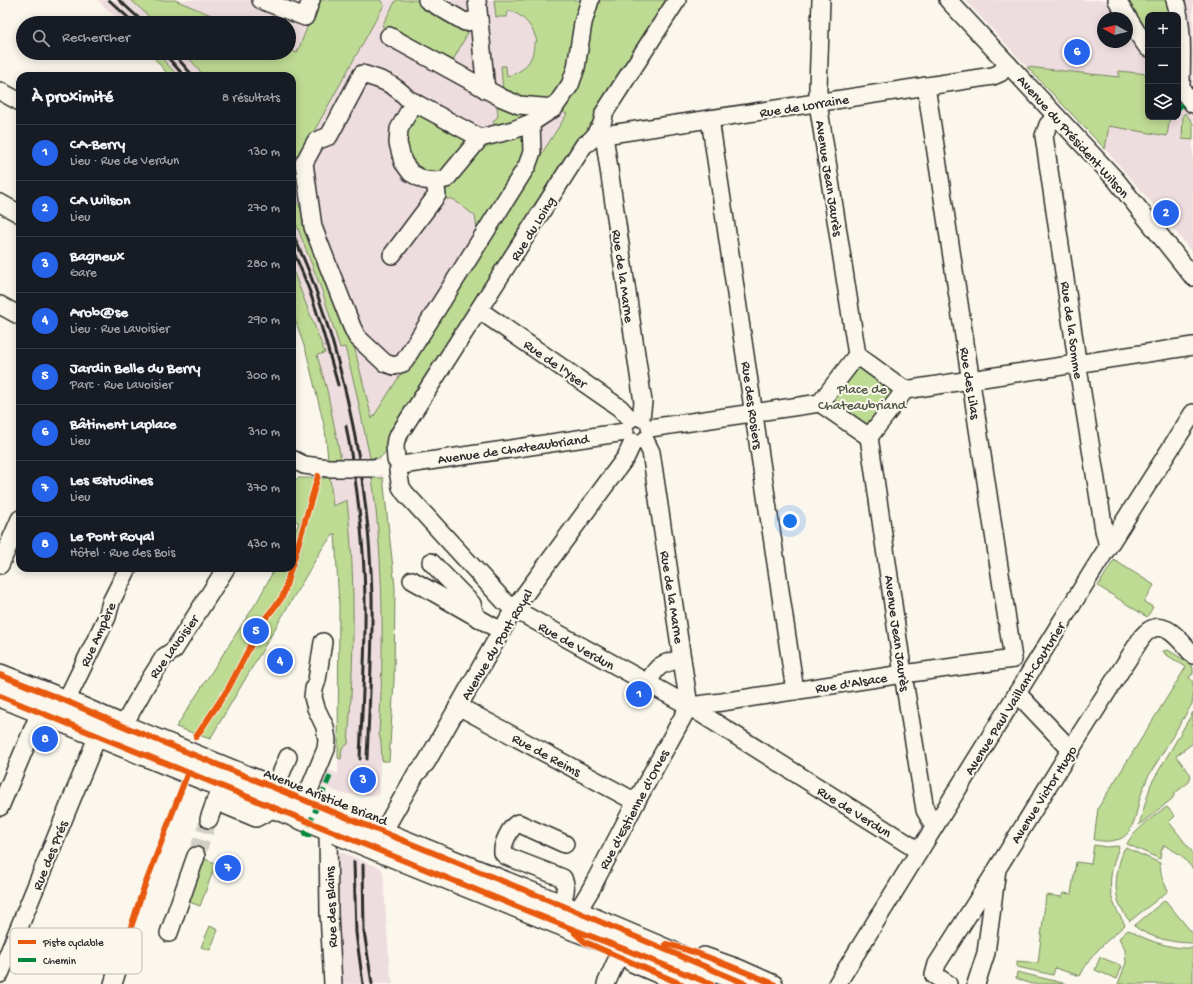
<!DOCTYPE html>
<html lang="fr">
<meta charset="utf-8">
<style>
body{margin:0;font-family:"Gochi Hand",sans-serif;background:#242831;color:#f1f3f6}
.controls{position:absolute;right:12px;top:12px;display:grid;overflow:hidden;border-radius:8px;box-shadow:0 2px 10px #0003}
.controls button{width:36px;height:36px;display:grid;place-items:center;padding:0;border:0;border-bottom:1px solid #363941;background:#171b24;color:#f1f3f6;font:20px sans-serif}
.compass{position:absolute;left:1097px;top:12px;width:36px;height:36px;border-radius:50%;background:#171b24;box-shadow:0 2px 10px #0003;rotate:278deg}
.you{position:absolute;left:790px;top:521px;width:14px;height:14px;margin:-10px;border:3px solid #fff;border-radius:50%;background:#1a73e8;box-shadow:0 0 0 6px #1a73e833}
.badge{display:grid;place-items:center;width:26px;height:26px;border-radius:50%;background:#2563eb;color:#fff;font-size:13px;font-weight:700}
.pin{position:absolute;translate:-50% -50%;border:2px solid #fff;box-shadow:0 1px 4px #0006}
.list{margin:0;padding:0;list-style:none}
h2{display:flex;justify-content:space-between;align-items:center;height:52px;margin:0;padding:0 16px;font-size:17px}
h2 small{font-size:13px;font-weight:400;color:#9ea1a6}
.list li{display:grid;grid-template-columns:26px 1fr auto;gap:12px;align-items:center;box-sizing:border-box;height:56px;padding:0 16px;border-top:1px solid #363941}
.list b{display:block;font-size:15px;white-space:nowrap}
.list p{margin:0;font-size:13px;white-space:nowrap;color:#9ea1a6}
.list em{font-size:13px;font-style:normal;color:#9ea1a6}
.icon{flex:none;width:22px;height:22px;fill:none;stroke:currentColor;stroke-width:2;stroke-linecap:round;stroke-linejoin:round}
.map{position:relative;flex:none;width:1193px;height:984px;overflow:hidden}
.search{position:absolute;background:#171b24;box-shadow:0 2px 10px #0003;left:16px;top:16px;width:280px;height:44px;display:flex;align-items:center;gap:10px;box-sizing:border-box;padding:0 14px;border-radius:22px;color:#9ea1a6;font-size:15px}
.panel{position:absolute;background:#171b24;box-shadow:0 2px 10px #0003;left:16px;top:72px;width:280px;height:500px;border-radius:12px}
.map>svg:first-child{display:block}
.built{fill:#eeddde;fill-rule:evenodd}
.green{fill:#bedb93;stroke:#74835f}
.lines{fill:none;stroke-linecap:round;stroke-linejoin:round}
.minor-tunnel{stroke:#d1cec5;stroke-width:17;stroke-dasharray:17 8;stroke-linecap:butt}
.minor-casing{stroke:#2b2b2b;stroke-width:20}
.major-casing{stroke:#2b2b2b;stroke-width:24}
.minor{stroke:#fbf7ec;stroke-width:17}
.major{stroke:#fbf7ec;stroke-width:21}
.rail{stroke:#2b2b2b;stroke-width:3}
.minor-bridge-casing{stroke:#2b2b2b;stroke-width:20;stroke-linecap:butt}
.major-bridge-casing{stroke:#2b2b2b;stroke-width:24;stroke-linecap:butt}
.minor-bridge{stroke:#fbf7ec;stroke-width:17}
.major-bridge{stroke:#fbf7ec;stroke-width:21}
.quiet{stroke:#00873e;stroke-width:5;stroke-dasharray:10 5;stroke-linecap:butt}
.cycleway-casing{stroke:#fbf7ec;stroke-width:8}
.cycleway{stroke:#e8590c;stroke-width:6}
.labels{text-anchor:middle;stroke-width:4;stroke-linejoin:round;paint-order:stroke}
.street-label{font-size:14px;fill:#2b2b2b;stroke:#fbf7ec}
.park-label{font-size:14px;fill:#505745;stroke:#fbf7ec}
.key{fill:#fbf7ec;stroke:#bdbab2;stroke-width:1}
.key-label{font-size:11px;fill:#2b2b2b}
</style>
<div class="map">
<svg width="1193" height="984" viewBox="0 0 1193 984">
<rect width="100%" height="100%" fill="#fbf7ec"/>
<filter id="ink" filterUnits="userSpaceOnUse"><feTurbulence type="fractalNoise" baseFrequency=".025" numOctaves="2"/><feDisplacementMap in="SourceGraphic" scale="8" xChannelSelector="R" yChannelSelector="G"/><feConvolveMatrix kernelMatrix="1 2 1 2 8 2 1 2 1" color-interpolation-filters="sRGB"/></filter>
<g filter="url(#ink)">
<g class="built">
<polygon points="97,0 640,0 372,419 381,460 393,562 395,609 394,681 389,761 380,761 379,796 343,794 317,784 324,768 338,774 339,605 337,566 331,484 325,429 307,355 292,310 292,76 169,76 150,53 289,53 289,23 122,23"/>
<path d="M965,0H1193V254L1165,218L1166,217L1162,212L1160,213L1105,149L1027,67ZM1148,15H1178V117H1148ZM1103,18H1127V42H1103Z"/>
<polygon points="336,850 381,868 383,873 390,971 393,984 339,984"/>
</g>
<g class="green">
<polygon points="131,0 175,0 230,23 156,23"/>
<polygon points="318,0 380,0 384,5 292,171 292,76 204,76 185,53 289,53 289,49 297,53"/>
<polygon points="396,0 418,0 470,29 451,64 382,26"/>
<path d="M494,0H585L573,61L552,102L527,100L503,93L501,66H506L507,76C525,72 534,60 534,42H537C534,28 523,14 508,10L507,17H496Z"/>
<polygon points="595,0 672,0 389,448 380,458 370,458 356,391 345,347 340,348 322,291 292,213 292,192 301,209 329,276 353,342 372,419 567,114 561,111"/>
<polygon points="1125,0 1168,0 1171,15 1148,15 1148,35"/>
<polygon points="150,53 157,53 178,76 169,76"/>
<polygon points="1027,67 1119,77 1119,71 1148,74 1148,117 1170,117 1167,136 1109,126 1105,149"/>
<polygon points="498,105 538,113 496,127 493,122 498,116 497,108"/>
<polygon points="419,113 466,137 467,144 442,173 423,173 405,154 408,122"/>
<polygon points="1185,113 1193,123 1193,140 1182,139 1183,115"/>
<polygon points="522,133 529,138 529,152 477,229 475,216 453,199 446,199 443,194 479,146"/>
<polygon points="292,268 325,353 317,355 327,390 341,459 328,459 325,429 307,355 292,310"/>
<polygon points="855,367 860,367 891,390 892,395 869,425 865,425 834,403 833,399"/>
<path d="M298,478H330L333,506L347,500C356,581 354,662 348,744L342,748L341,759L338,758L339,605L335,533L323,547L210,739L176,727L258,600L275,568H292V537L299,523L292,519V482Z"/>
<path d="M372,478H383L395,587L394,681L389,761H382L381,742L379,734C384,648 384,563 372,478Z"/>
<polygon points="1114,560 1154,585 1144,602 1153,607 1147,617 1098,586"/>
<path d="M1168,650L1189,663L1193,668V674L1189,677L1193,682V699L1192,704L1148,777C1145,784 1142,791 1140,798C1136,812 1134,837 1116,840C1109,842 1101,841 1094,840L1098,808L1186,667L1165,654L1163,651Z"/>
<polygon points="1193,712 1193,743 1176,756 1191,775 1189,782 1175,793 1172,799 1139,825 1151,784"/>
<path d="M1167,807L1175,816L1169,822L1193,853V869L1181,855L1164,845L1161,851L1160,859L1127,844C1130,835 1157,812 1167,807Z"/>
<path d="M1094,845L1106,847L1118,846L1119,847C1112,866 1106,887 1115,906C1117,912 1122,919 1125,925C1106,942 1092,952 1080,976L1055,968L1053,975L1017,967V961L1038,963L1046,895L1062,897L1063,893L1071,894L1076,862L1091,864Z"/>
<path d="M1126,848L1160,863C1160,873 1163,882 1168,890V891L1130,921C1126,918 1124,912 1121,908C1112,889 1117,868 1124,849Z"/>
<polygon points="204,859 216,863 200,906 189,902"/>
<path d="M1165,900L1193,934V943C1173,943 1150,938 1134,926Z"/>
<polygon points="210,926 218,930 210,950 201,947"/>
<path d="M1128,930C1133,931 1137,935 1142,937C1158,944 1176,949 1193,948V984H1118L1126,963L1125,950L1119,938Z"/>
<polygon points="1100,957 1122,966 1117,979 1095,970"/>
<polygon points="1017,972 1067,984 1031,984 1016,978"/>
</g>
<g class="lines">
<polyline class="minor-tunnel" points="196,856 209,819"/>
<defs>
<g id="minor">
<polyline points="261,0 305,17 311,0"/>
<polyline points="427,0 465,22 479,20"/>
<polyline points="477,0 486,90"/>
<polyline points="821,0 818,88 818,103 857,355"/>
<polyline points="948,0 1116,180 1193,277"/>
<polyline points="1117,0 1136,31 1148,48"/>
<path d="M1175,0C1184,28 1181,60 1181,89"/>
<polyline points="389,36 502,98 519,105 554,108"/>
<polyline points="1178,85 1193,104"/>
<polyline points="926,86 1013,659"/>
<polyline points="0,91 20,102"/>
<polyline points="414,102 399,129 398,143 403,162 411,173 424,180 435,181 446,179 480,138 513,130 531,123 554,108 570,85 576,68 583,23 590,0"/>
<polyline points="1056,116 1048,125 1044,136 1079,374 1104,530 1108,546"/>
<polyline points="710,119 795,691"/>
<polyline points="597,131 604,135 993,76 1000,73 1008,64"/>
<polyline points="604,135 643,402 641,418"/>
<path d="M480,138L408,99C393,83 382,80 362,74L329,136L316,141L304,163L313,227L352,327L357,337L385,363L394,366L403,363L527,166L532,152L531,123"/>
<polyline points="0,203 20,214"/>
<polyline points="392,255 437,195 435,181"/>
<polyline points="0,305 20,316"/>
<polyline points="479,310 620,408 630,419"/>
<polyline points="905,390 1193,346"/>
<polyline points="820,403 869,437 905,390 857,355"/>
<polyline points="820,403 857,355"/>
<polyline points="650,428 820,403"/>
<polyline points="869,437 903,674 925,810 934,826"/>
<polyline points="645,440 651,452 689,706"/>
<polyline points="292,459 304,465 328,468"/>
<path d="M396,460L395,446L396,439L584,145C594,140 604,125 604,113L677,0"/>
<polyline points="402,465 625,432"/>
<polyline points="398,471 401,487 405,493 504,601 514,609 689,706 919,851"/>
<polyline points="431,562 472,604 475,615"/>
<polyline points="0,565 20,519"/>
<polyline points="412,580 501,631"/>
<path d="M647,684C658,664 660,664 682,659"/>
<polyline points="1017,693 1071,750"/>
<polyline points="66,701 107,617 111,602 128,568"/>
<polyline points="458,706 636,802"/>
<polyline points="689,706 722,702 896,675 1013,659"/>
<polyline points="123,726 145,687 164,657 174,650 226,568"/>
<polyline points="275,788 288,757"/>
<polyline points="305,800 326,749 327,740 325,727 316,708 313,697 314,689 317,680 323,642"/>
<polyline points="215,801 256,818 275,808"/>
<polyline points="0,807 40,712"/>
<polyline points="209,819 219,791"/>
<polyline points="328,830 329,914 333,984"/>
<polyline points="383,832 416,774 426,763 514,609 626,457 633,442"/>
<path d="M561,905C564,895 568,888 563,878L506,856L503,853C502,844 510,827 518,823L565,844"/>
<polyline points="577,912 591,889 636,802 689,706"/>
<polyline points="169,933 196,856"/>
<polyline points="704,956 738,968 774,984"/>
<polyline points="632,963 681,984"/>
<polyline points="0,974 98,735"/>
<polyline points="113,984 123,952"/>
<polyline points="606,984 618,957"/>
<polyline points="837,984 1099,561 1193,413"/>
<polyline points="948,984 934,975 937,964 994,874"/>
<path d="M976,984L986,953L997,869L1081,733L1142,637C1162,613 1180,640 1193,655"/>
</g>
<g id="major">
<polyline points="0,675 66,701 123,726 338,814"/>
<polyline points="0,696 336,833"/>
<polyline points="377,830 561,905 746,984"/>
<polyline points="377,850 567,927 624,949 705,981"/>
</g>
</defs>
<use href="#minor" class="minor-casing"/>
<use href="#major" class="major-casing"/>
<use href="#minor" class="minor"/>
<use href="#major" class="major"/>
<g class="rail">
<polyline points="109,0 134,23"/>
<polyline points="119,0 144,23"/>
<polyline points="164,53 184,76"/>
<polyline points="173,53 193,76"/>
<path d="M292,232C299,248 307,265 313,282C349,382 369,489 372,596C373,650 369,705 367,759"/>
<path d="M292,249C313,292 325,339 338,385"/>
<path d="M346,426C357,482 364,540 365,598C366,651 362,705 360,759"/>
<polyline points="354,862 356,933 363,984"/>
<polyline points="363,865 364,931 372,984"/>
</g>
<defs>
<polyline id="minor-bridge" points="328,468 376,468"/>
<g id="major-bridge">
<polyline points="338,814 377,830"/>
<polyline points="336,833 377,850"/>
</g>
</defs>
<use href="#minor-bridge" class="minor-bridge-casing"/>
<use href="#major-bridge" class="major-bridge-casing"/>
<use href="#minor-bridge" class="minor-bridge"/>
<use href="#major-bridge" class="major-bridge"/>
<g class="quiet">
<polyline points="1178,109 1182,104"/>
<polyline points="311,836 305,834 331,774"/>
</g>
<defs>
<g id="cycleway">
<polyline points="292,566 318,476"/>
<polyline points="0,675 66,701 123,726 561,905 746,984"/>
<polyline points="0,696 567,927 624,949 711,984"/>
<polyline points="196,737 228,689 264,620 281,599 284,593 291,568"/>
<polyline points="575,933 585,942 681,984"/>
<path d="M666,944C703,953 739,970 774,984"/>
<polyline points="123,952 142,893 188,772"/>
</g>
</defs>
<use href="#cycleway" class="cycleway-casing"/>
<use href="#cycleway" class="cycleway"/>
</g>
</g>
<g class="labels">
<g class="street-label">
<text transform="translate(804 105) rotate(-9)" y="5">Rue de Lorraine</text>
<text transform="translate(1074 136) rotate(48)" y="5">Avenue du Président Wilson</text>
<text transform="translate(830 178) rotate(81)" y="5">Avenue Jean Jaurès</text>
<text transform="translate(532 228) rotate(-58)" y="5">Rue du Loing</text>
<text transform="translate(624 276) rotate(82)" y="5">Rue de la Marne</text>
<text transform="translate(1073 330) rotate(82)" y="5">Rue de la Somme</text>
<text transform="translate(556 363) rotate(35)" y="5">Rue de l'Yser</text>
<text transform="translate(971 383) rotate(81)" y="5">Rue des Lilas</text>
<text transform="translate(753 405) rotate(82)" y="5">Rue des Rosiers</text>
<text transform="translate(513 448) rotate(-8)" y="5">Avenue de Chateaubriand</text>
<text transform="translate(673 597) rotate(81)" y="5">Rue de la Marne</text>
<text transform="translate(898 633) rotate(82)" y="5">Avenue Jean Jaurès</text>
<text transform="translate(97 634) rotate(-66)" y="5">Rue Ampère</text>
<text transform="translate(496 644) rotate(-59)" y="5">Avenue du Pont Royal</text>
<text transform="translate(577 645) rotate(29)" y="5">Rue de Verdun</text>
<text transform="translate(173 646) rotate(-54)" y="5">Rue Lavoisier</text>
<text transform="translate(851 682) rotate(-9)" y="5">Rue d'Alsace</text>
<text transform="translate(1014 698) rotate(-58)" y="5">Avenue Paul Vaillant-Couturier</text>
<text transform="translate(547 754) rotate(28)" y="5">Rue de Reims</text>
<text transform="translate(1043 794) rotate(-58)" y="5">Avenue Victor Hugo</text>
<text transform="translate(326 796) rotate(22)" y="5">Avenue Aristide Briand</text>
<text transform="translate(633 809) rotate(-62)" y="5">Rue d'Estienne d'Orves</text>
<text transform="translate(855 811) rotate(32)" y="5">Rue de Verdun</text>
<text transform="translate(49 855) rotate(-68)" y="5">Rue des Prés</text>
<text transform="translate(330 907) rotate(-92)" y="5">Rue des Blains</text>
</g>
<g class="park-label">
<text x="862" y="393">Place de<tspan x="862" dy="16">Chateaubriand</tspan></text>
</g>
</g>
<rect x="10" y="928" width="132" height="46" rx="6" class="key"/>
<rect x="18" y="940" width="18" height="4" fill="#e8590c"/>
<rect x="18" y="958" width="18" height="4" fill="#00873e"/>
<g class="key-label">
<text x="43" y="946">Piste cyclable</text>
<text x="43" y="964">Chemin</text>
</g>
</svg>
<div class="controls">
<button>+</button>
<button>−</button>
<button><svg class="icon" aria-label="layers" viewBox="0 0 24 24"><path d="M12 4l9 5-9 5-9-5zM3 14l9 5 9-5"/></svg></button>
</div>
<svg class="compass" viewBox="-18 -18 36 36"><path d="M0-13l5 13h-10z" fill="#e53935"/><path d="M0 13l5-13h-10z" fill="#9ea1a6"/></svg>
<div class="you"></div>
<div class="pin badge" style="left:639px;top:694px">1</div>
<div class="pin badge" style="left:1166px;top:213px">2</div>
<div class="pin badge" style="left:363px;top:780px">3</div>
<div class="pin badge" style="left:280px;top:661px">4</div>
<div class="pin badge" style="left:256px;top:631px">5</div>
<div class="pin badge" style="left:1077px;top:52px">6</div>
<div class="pin badge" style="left:228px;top:868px">7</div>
<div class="pin badge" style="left:45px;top:739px">8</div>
<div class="search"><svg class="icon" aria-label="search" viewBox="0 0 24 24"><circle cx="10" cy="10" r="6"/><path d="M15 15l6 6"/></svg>Rechercher</div>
<section class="panel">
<h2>À proximité<small>8 résultats</small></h2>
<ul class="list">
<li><span class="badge">1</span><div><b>CA-Berry</b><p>Lieu · Rue de Verdun</p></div><em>130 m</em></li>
<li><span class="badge">2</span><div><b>CA Wilson</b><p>Lieu</p></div><em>270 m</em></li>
<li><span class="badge">3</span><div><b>Bagneux</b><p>Gare</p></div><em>280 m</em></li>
<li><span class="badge">4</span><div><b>Arob@se</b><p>Lieu · Rue Lavoisier</p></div><em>290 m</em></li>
<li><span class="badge">5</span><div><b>Jardin Belle du Berry</b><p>Parc · Rue Lavoisier</p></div><em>300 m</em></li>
<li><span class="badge">6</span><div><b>Bâtiment Laplace</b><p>Lieu</p></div><em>310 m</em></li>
<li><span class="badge">7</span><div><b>Les Estudines</b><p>Lieu</p></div><em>370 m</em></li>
<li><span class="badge">8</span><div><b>Le Pont Royal</b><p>Hôtel · Rue des Bois</p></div><em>430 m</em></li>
</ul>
</section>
</div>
